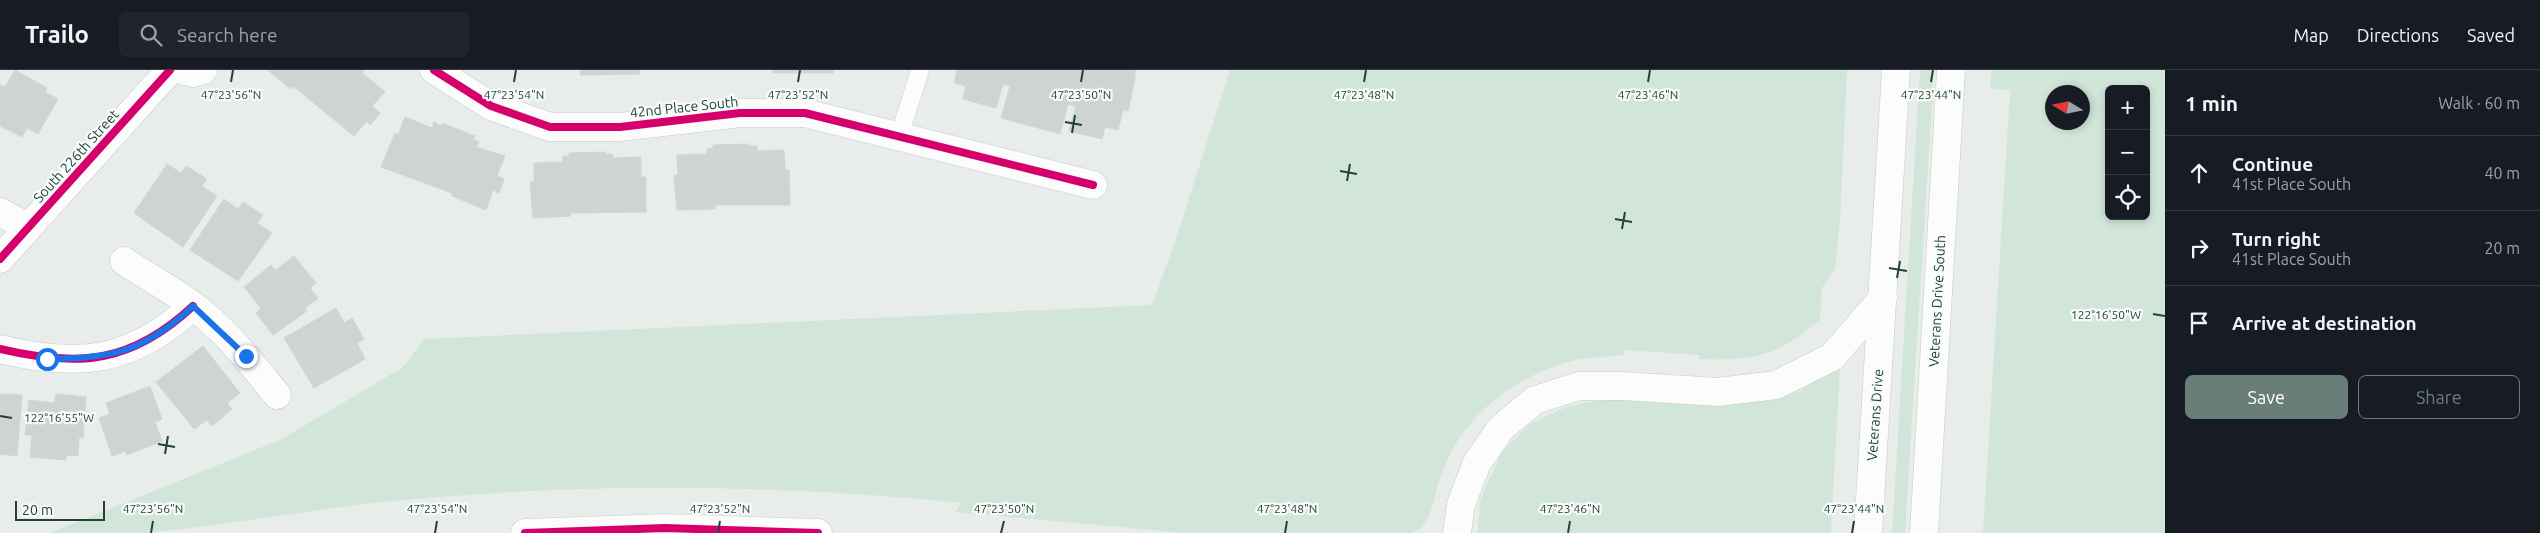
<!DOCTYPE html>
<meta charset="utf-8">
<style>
body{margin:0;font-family:Ubuntu,sans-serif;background:#20242c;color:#f1f3f6}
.controls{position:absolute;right:15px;top:15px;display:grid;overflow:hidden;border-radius:8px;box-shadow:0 2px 8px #0003}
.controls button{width:45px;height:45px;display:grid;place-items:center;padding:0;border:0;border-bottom:1px solid #363941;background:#171b24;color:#f1f3f6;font:25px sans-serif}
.compass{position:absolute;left:2045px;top:15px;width:45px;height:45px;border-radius:50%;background:#171b24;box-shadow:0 2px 8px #0003;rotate:280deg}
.scale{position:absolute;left:15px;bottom:12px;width:90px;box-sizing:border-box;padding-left:5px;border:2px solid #24423a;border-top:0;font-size:14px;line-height:18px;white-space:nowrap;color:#24423a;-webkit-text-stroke:4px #f7fbf9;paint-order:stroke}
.stop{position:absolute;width:15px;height:15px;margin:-11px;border:4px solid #1a73e8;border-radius:50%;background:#fff}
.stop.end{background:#1a73e8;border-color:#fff;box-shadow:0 1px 5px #0008}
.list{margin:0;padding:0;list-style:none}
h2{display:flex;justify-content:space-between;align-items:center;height:65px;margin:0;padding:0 20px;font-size:21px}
h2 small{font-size:16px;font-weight:400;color:#9ea1a6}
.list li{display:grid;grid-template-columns:32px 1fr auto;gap:15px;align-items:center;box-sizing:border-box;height:75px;padding:0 20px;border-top:1px solid #363941}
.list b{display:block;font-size:19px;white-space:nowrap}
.list p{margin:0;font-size:16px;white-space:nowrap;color:#9ea1a6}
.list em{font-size:16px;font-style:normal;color:#9ea1a6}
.actions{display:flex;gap:10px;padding:15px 20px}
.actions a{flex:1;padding:11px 0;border:1px solid #697e78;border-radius:8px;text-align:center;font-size:18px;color:#697e78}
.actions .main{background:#697e78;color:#fff}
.icon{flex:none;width:28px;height:28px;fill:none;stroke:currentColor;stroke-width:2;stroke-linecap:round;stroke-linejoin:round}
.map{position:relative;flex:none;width:2165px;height:463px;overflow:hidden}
header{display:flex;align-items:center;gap:30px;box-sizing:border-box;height:70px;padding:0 25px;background:#171b24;border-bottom:1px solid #363941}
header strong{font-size:24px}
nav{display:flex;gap:28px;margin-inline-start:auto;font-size:18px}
.search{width:350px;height:45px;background:#20242c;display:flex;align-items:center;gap:12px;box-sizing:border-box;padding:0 18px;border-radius:8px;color:#9ea1a6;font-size:19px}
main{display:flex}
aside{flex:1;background:#171b24}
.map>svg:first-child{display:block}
.green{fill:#d1e6d8;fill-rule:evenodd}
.building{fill:#cfd4d2;stroke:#d1d6d4}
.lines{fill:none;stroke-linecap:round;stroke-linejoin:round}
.service-casing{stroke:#c5cac8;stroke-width:19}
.minor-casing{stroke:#c5cac8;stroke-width:29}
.tertiary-casing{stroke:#c5cac8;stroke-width:29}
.secondary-casing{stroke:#c3cbc8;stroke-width:29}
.service{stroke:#fcfcfc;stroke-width:18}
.minor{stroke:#fcfcfc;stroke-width:28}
.tertiary{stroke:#fcfcfc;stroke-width:28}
.secondary{stroke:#fcfcfc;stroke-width:28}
.cycleway-casing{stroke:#f7fbf9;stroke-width:11}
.cycleway{stroke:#d6006c;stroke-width:8}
.route{stroke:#1a73e8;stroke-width:6}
.ticks{fill:none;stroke:#24423a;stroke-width:2}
.labels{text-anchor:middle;stroke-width:4.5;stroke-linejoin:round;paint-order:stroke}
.street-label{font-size:14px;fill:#24423a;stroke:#f7fbf9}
.ticks-label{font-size:12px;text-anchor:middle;fill:#24423a;stroke:#f7fbf9;stroke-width:4.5;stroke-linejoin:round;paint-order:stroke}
</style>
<header>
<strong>Trailo</strong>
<div class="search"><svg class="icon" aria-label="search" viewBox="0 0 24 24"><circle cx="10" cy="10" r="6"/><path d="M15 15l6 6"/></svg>Search here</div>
<nav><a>Map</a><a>Directions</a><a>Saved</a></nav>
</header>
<main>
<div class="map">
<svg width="2165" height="463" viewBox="0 0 2165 463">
<rect width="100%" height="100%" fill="#e8edeb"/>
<g class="green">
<path d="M1230,0H1847L1840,151L1835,199L1822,218L1820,250C1777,286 1754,291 1699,289V285L1625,280L1624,285C1607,287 1588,287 1571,291C1510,309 1459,348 1439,411C1433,431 1433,452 1412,463H1185L955,442L961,433C770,413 575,413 383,432C303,441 222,456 142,463C111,463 80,463 50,463L282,369L403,297L424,269L1152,235L1174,175Z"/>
<polygon points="1920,0 1934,0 1905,463 1892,463"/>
<path d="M1992,0H2165V463H1983L2010,20L1990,18ZM2109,19H2146V146H2109ZM2052,22H2082V52H2052Z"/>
<polygon points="1840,296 1831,463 1478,463 1480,430 1502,382 1530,354 1566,337 1593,331 1629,330 1698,335 1751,332 1798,322"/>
</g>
<g class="building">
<polygon points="15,0 47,18 45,22 58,29 38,64 27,58 22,67 0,56 0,14 5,17"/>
<polygon points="268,0 364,0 362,3 385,22 372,36 380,43 370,55 367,51 354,66 293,16 290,19"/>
<polygon points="580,0 640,0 640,4 580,5"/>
<rect x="773" y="0" width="60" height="3"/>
<polygon points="957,0 1135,0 1135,9 1128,41 1123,40 1118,60 1105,57 1102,69 1069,61 1076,36 1068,34 1060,64 1001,48 1010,16 1003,14 996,38 963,29 966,16 954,13"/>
<polygon points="405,47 432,58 434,52 441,56 442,53 475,66 473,69 479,72 476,77 505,86 497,106 504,109 499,123 493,120 486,140 452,126 452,123 381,97 395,63 398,65"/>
<polygon points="749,74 748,76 757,76 757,81 784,80 785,100 789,100 790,135 715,135 715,139 677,140 674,105 678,105 677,85 707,84 707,79 713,78 713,75"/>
<polygon points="605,82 605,84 612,84 613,88 641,87 641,107 646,107 646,142 570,143 571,146 533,148 530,112 534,112 534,93 563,92 563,86 569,86 569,83"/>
<polygon points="167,94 181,103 186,96 207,109 202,116 217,126 183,177 134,143"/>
<polygon points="224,129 238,139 243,132 263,145 257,153 272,163 238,211 190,180"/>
<polygon points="294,186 316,213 310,218 318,228 305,238 307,241 273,265 256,243 261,238 244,217 271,195 276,200"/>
<polygon points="336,238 344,253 352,248 364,269 357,273 365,289 314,318 284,268"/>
<polygon points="203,276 240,323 227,333 232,339 212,356 207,350 194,359 156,312"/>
<polygon points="150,316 162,349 155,352 162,371 127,385 126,381 112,386 99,348 110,344 106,333"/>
<polygon points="0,324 22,325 17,386 0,384"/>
<polygon points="56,324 86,327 83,368 79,367 78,386 66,385 66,390 30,387 32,365 25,365 29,330 55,333"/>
</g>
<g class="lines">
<defs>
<polyline id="service" points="899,67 920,0"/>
<g id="minor">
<polyline points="181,0 193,3 203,0"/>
<polyline points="434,0 491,36 550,57 620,57 740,43 805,43 1093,115"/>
<polyline points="0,142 28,157"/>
<polyline points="0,189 170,0"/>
<path d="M124,191C146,206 171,219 192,235C226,260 251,293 277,325"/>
<path d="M0,279C79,298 132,293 193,236"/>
</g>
<polyline id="tertiary" points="525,463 665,458 818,463"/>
<g id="secondary">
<polyline points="1457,463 1461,434 1477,393 1501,358 1535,330 1579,316 1623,316 1718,322 1776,315 1832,287 1883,228"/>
<polyline points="1868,463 1896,0"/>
<polyline points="1924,463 1951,0"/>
</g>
</defs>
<use href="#service" class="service-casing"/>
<use href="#minor" class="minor-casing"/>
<use href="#tertiary" class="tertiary-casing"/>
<use href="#secondary" class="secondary-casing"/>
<use href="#service" class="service"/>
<use href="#minor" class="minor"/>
<use href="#tertiary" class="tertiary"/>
<use href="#secondary" class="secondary"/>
<defs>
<g id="cycleway">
<polyline points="434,0 491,36 550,57 620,57 740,43 805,43 1093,115"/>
<polyline points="0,189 170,0"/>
<path d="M0,279C79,298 132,293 193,236"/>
<polyline points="525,463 665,458 818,463"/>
</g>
</defs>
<use href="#cycleway" class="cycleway-casing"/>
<use href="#cycleway" class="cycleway"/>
</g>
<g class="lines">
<path class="route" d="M47,289C112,289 145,281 193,236L246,286"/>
</g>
<path class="ticks" d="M231,12L233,0M514,12L516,0M798,12L800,0M1081,12L1083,0M1364,12L1366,0M1648,12L1650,0M1931,12L1933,0M1065,52L1082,55M1072,63L1075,45M1340,101L1357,104M1347,111L1350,94M1615,149L1632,152M1622,159L1625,142M1889,198L1907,201M1897,208L1900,191M2153,244L2165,246M0,346L12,348M158,374L175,377M165,384L168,366M151,463L153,451M435,463L437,451M718,463L720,451M1001,463L1004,451M1285,463L1287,451M1568,463L1570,451M1852,463L1854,451"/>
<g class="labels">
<g class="street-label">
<text transform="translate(684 37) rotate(-6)" y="5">42nd Place South</text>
<text transform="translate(76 86) rotate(-48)" y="5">South 226th Street</text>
<text transform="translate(1937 231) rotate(-87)" y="5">Veterans Drive South</text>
<text transform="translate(1875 345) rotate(-86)" y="5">Veterans Drive</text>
</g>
</g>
<g class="ticks-label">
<text x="231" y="29">47°23'56"N</text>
<text x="514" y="29">47°23'54"N</text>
<text x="798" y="29">47°23'52"N</text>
<text x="1081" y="29">47°23'50"N</text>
<text x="1364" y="29">47°23'48"N</text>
<text x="1648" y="29">47°23'46"N</text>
<text x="1931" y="29">47°23'44"N</text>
<text x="2106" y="249">122°16'50"W</text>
<text x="59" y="352">122°16'55"W</text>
<text x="153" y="443">47°23'56"N</text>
<text x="437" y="443">47°23'54"N</text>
<text x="720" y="443">47°23'52"N</text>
<text x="1004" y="443">47°23'50"N</text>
<text x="1287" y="443">47°23'48"N</text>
<text x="1570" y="443">47°23'46"N</text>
<text x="1854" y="443">47°23'44"N</text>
</g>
</svg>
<div class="controls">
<button>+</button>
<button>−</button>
<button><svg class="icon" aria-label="locate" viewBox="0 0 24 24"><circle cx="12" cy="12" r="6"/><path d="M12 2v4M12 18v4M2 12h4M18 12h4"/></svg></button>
</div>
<svg class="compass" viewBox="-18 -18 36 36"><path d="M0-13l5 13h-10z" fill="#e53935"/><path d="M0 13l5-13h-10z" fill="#9ea1a6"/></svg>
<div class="scale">20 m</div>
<div class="stop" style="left:47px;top:289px"></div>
<div class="stop end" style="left:246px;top:286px"></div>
</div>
<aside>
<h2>1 min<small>Walk · 60 m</small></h2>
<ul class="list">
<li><svg class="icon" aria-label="ahead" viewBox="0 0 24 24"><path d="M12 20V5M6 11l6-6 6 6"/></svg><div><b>Continue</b><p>41st Place South</p></div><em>40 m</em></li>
<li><svg class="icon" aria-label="right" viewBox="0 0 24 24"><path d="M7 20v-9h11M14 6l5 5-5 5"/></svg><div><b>Turn right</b><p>41st Place South</p></div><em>20 m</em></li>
<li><svg class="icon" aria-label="arrive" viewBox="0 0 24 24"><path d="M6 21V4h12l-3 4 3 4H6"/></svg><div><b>Arrive at destination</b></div></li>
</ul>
<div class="actions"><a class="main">Save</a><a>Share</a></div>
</aside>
</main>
